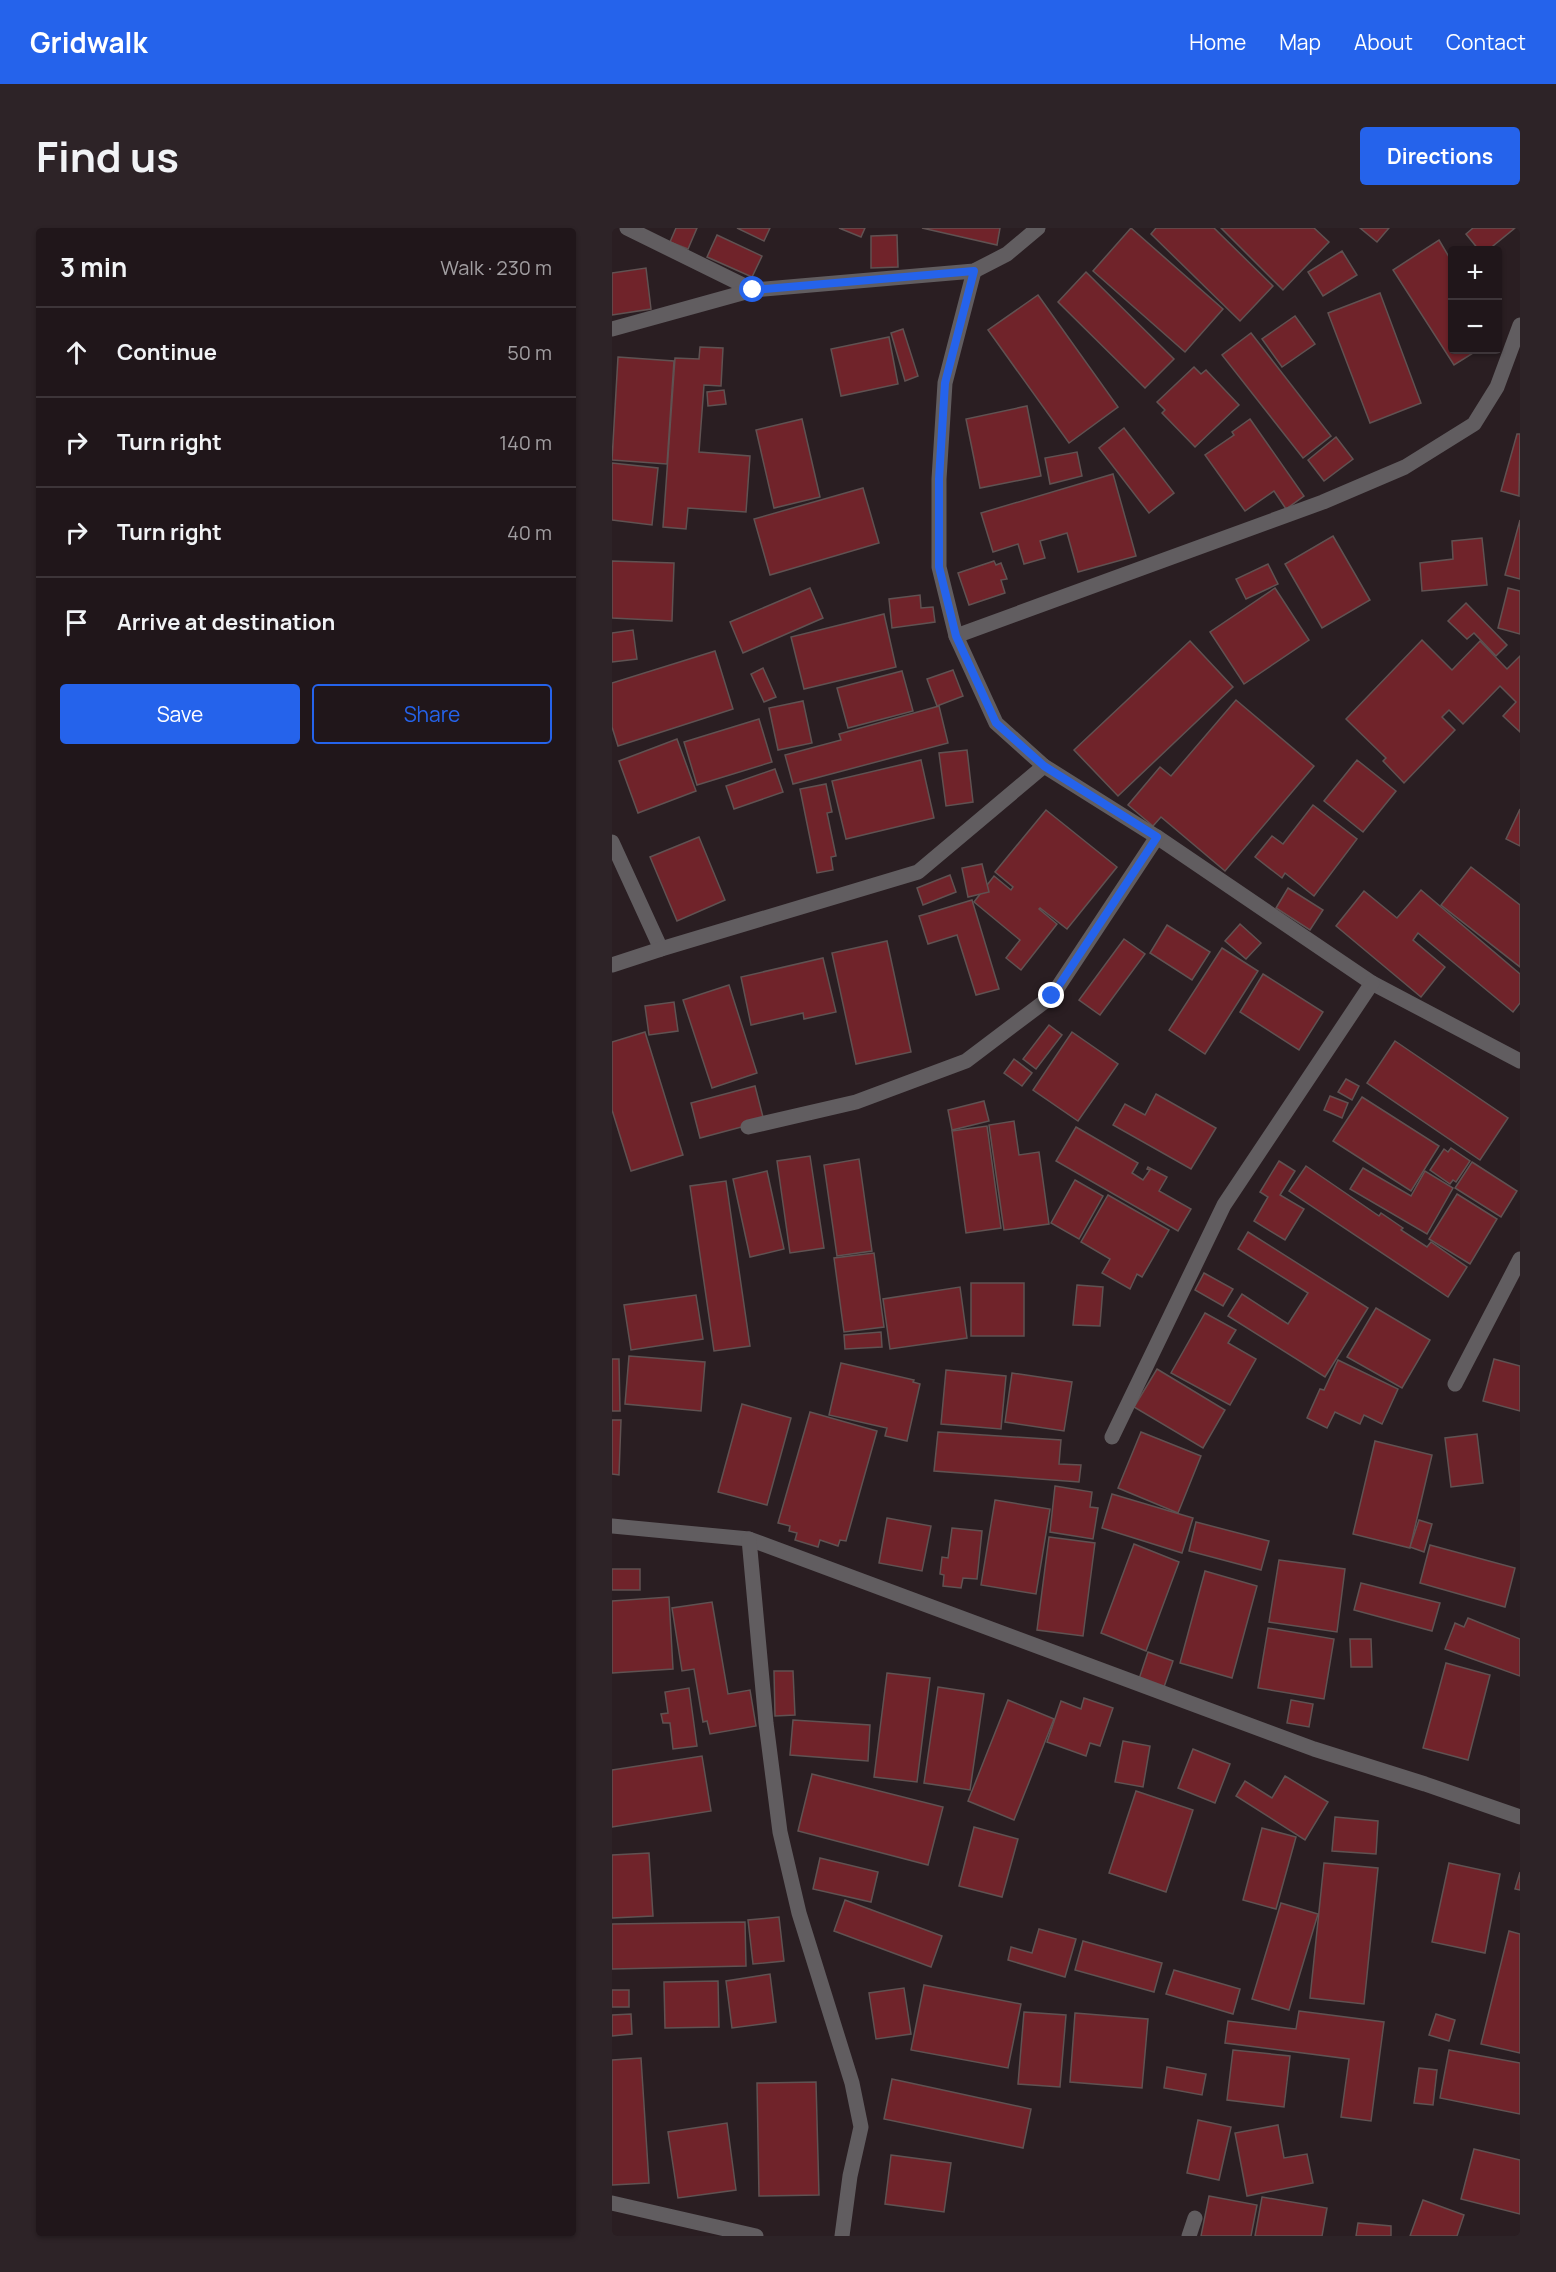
<!DOCTYPE html>
<meta charset="utf-8">
<style>
body{margin:0;font-family:Manrope,sans-serif;background:#2d2327;color:#f1f3f6}
.controls{position:absolute;right:18px;top:18px;display:grid;overflow:hidden;border-radius:6px;box-shadow:0 2px 4px #0004}
.controls button{width:54px;height:54px;display:grid;place-items:center;padding:0;border:0;border-bottom:2px solid #3d3539;background:#20161a;color:#f1f3f6;font:30px sans-serif}
.stop{position:absolute;width:18px;height:18px;margin:-14px;border:4px solid #2563eb;border-radius:50%;background:#fff}
.stop.end{background:#2563eb;border-color:#fff;box-shadow:0 2px 6px #0008}
.list{margin:0;padding:0;list-style:none}
h2{display:flex;justify-content:space-between;align-items:center;height:78px;margin:0;padding:0 24px;font-size:26px}
h2 small{font-size:20px;font-weight:400;color:#a29fa2}
.list li{display:grid;grid-template-columns:39px 1fr auto;gap:18px;align-items:center;box-sizing:border-box;height:90px;padding:0 24px;border-top:2px solid #3d3539}
.list b{display:block;font-size:22px;white-space:nowrap}
.list em{font-size:20px;font-style:normal;color:#a29fa2}
.actions{display:flex;gap:12px;padding:18px 24px}
.actions a{flex:1;padding:14px 0;border:2px solid #2563eb;border-radius:6px;text-align:center;font-size:21px;color:#2563eb}
.actions .main{background:#2563eb;color:#fff}
.icon{flex:none;width:33px;height:33px;fill:none;stroke:currentColor;stroke-width:2;stroke-linecap:round;stroke-linejoin:round}
.map{position:relative;flex:none;width:908px;height:2008px;overflow:hidden;border-radius:6px}
header{display:flex;align-items:center;gap:36px;box-sizing:border-box;height:84px;padding:0 30px;background:#2563eb;color:#fff}
header strong{font-size:28px}
nav{display:flex;gap:33px;margin-inline-start:auto;font-size:21px}
.intro{display:flex;align-items:center;justify-content:space-between;box-sizing:border-box;height:144px;padding:0 36px}
h1{margin:0;font-size:42px}
.button{padding:15px 27px;border-radius:6px;background:#2563eb;color:#fff;font-size:21px;font-weight:700}
main{display:flex;gap:36px;padding:0 36px}
aside{flex:1;background:#20161a;border-radius:6px;box-shadow:0 2px 4px #0004}
.map>svg:first-child{display:block}
.building{fill:#70232a;stroke:#605252;stroke-width:1.5}
.lines{fill:none;stroke-linecap:round;stroke-linejoin:round}
.minor{stroke:#615d60;stroke-width:15}
.route{stroke:#2563eb;stroke-width:8}
</style>
<header>
<strong>Gridwalk</strong>
<nav><a>Home</a><a>Map</a><a>About</a><a>Contact</a></nav>
</header>
<div class="intro"><h1>Find us</h1><a class="button">Directions</a></div>
<main>
<aside>
<h2>3 min<small>Walk · 230 m</small></h2>
<ul class="list">
<li><svg class="icon" aria-label="ahead" viewBox="0 0 24 24"><path d="M12 20V5M6 11l6-6 6 6"/></svg><div><b>Continue</b></div><em>50 m</em></li>
<li><svg class="icon" aria-label="right" viewBox="0 0 24 24"><path d="M7 20v-9h11M14 6l5 5-5 5"/></svg><div><b>Turn right</b></div><em>140 m</em></li>
<li><svg class="icon" aria-label="right" viewBox="0 0 24 24"><path d="M7 20v-9h11M14 6l5 5-5 5"/></svg><div><b>Turn right</b></div><em>40 m</em></li>
<li><svg class="icon" aria-label="arrive" viewBox="0 0 24 24"><path d="M6 21V4h12l-3 4 3 4H6"/></svg><div><b>Arrive at destination</b></div></li>
</ul>
<div class="actions"><a class="main">Save</a><a>Share</a></div>
</aside>
<div class="map">
<svg width="908" height="2008" viewBox="0 0 908 2008">
<rect width="100%" height="100%" fill="#2a1e22"/>
<g class="building">
<polygon points="64,0 85,0 76,21 58,14"/>
<polygon points="125,0 158,0 152,13"/>
<polygon points="227,0 253,0 249,9"/>
<polygon points="310,0 388,0 385,17"/>
<polygon points="519,0 611,81 573,124 481,43"/>
<polygon points="544,0 602,0 661,58 628,93 539,6"/>
<polygon points="609,0 702,0 717,14 671,62"/>
<polygon points="748,0 777,0 765,14"/>
<polygon points="861,0 903,0 876,22 867,22 854,6"/>
<polygon points="105,7 150,28 140,49 95,29"/>
<polygon points="285,7 286,39 259,40 259,8"/>
<polygon points="827,12 840,34 840,122 866,122 842,137 781,42"/>
<polygon points="730,23 745,47 711,68 696,44"/>
<polygon points="34,40 39,81 0,87 0,45"/>
<polygon points="474,44 562,131 533,160 446,74"/>
<polygon points="768,65 809,175 758,195 716,85"/>
<polygon points="426,67 506,179 457,215 376,102"/>
<polygon points="683,88 703,116 670,139 650,111"/>
<polygon points="291,101 306,148 293,153 279,105"/>
<polygon points="639,105 719,208 691,230 610,127"/>
<polygon points="277,109 286,156 229,168 219,121"/>
<polygon points="88,119 111,120 109,158 92,157 87,224 138,228 134,284 76,280 74,301 51,299 63,130 87,131"/>
<polygon points="6,129 62,133 55,236 0,232"/>
<polygon points="582,139 589,146 594,142 627,177 583,219 550,185 553,182 545,174"/>
<polygon points="112,162 114,176 96,178 95,164"/>
<polygon points="415,178 429,248 368,260 354,191"/>
<polygon points="190,191 208,269 162,280 144,202"/>
<polygon points="638,191 692,268 674,281 662,263 633,283 593,227 622,207 620,204"/>
<polygon points="512,200 562,265 537,285 487,220"/>
<polygon points="905,206 908,206 907,268 889,263"/>
<polygon points="724,209 741,231 712,253 696,232"/>
<polygon points="465,224 470,248 438,256 433,230"/>
<polygon points="0,235 46,240 40,297 0,292"/>
<polygon points="501,246 524,328 466,344 455,305 428,313 433,330 412,336 406,316 381,324 369,285"/>
<polygon points="251,260 267,315 158,347 142,291"/>
<polygon points="908,292 908,351 893,347"/>
<polygon points="721,308 758,372 710,400 673,336"/>
<polygon points="870,310 875,357 810,363 808,335 841,331 840,313"/>
<polygon points="0,333 62,335 60,393 0,390"/>
<polygon points="382,333 384,337 389,335 395,351 389,352 393,365 357,377 346,345"/>
<polygon points="656,336 666,356 634,371 624,351"/>
<polygon points="198,360 211,390 131,425 118,394"/>
<polygon points="663,360 697,412 632,456 598,404"/>
<polygon points="896,360 908,363 908,406 886,400"/>
<polygon points="308,367 309,380 321,379 323,394 280,400 277,371"/>
<polygon points="854,375 895,417 884,428 862,405 855,411 836,393"/>
<polygon points="272,386 284,439 192,461 179,409"/>
<polygon points="21,402 25,431 0,434 0,405"/>
<polygon points="810,412 840,442 868,413 895,441 908,428 908,504 891,488 904,474 888,458 851,496 837,482 830,489 843,502 792,555 771,533 774,530 734,491"/>
<polygon points="578,413 621,459 506,568 462,522"/>
<polygon points="103,423 121,481 6,518 0,499 0,455"/>
<polygon points="151,440 164,469 152,474 139,446"/>
<polygon points="341,442 351,468 325,478 315,451"/>
<polygon points="290,443 301,483 236,500 225,460"/>
<polygon points="624,472 702,538 613,643 549,589 541,598 516,577 548,539 559,548"/>
<polygon points="191,473 200,515 166,522 157,480"/>
<polygon points="327,478 336,515 181,556 173,527 229,512 227,506"/>
<polygon points="147,491 160,534 85,557 72,514"/>
<polygon points="65,511 84,563 26,585 7,533"/>
<polygon points="355,522 361,574 334,578 327,525"/>
<polygon points="309,532 322,590 234,611 220,553"/>
<polygon points="745,532 784,563 751,604 712,573"/>
<polygon points="163,541 171,564 122,581 114,558"/>
<polygon points="214,556 220,584 215,585 224,628 219,629 221,642 205,645 188,561"/>
<polygon points="701,577 745,611 702,668 673,645 670,650 643,629 660,608 671,616"/>
<polygon points="908,581 908,618 894,611"/>
<polygon points="434,582 505,639 455,701 428,680 427,681 445,696 409,742 394,730 408,712 362,674 382,648 399,662 401,659 383,644"/>
<polygon points="87,609 113,672 65,693 38,629"/>
<polygon points="370,636 377,664 356,669 350,640"/>
<polygon points="859,639 908,677 908,739 829,677"/>
<polygon points="338,647 344,664 311,677 305,660"/>
<polygon points="676,660 711,682 698,702 664,680"/>
<polygon points="809,662 908,746 908,775 901,784 806,705 801,712 833,739 809,769 724,698 752,663 785,690"/>
<polygon points="360,672 387,761 364,767 345,707 316,716 307,688"/>
<polygon points="628,696 649,715 634,731 613,713"/>
<polygon points="555,697 598,724 580,752 538,725"/>
<polygon points="512,711 533,726 488,787 467,772"/>
<polygon points="275,713 299,824 244,836 220,725"/>
<polygon points="610,720 646,743 593,826 557,802"/>
<polygon points="211,730 224,784 192,791 191,785 139,797 129,749"/>
<polygon points="651,746 711,784 687,822 628,784"/>
<polygon points="117,757 145,845 100,860 71,772"/>
<polygon points="62,774 66,803 37,807 33,778"/>
<polygon points="437,797 450,807 424,841 411,831"/>
<polygon points="33,804 71,927 19,943 0,882 0,814"/>
<polygon points="460,804 506,836 466,893 421,862"/>
<polygon points="783,813 896,890 868,932 755,855"/>
<polygon points="402,831 420,845 410,858 392,845"/>
<polygon points="734,851 747,858 740,872 726,864"/>
<polygon points="143,858 152,893 88,910 79,875"/>
<polygon points="544,866 604,900 579,941 501,897 513,876 533,887"/>
<polygon points="718,868 736,875 730,890 712,882"/>
<polygon points="750,869 827,918 799,963 721,913"/>
<polygon points="372,873 377,893 340,902 336,882"/>
<polygon points="402,893 407,927 427,924 437,996 392,1002 377,897"/>
<polygon points="375,898 389,1000 354,1005 340,903"/>
<polygon points="464,899 526,935 520,945 531,952 538,942 535,941 536,939 555,949 547,963 579,981 566,1003 444,933"/>
<polygon points="839,920 858,933 844,954 841,952 838,956 818,942 832,921 836,924"/>
<polygon points="198,928 212,1020 178,1025 165,933"/>
<polygon points="247,931 260,1023 225,1028 212,937"/>
<polygon points="667,933 683,943 668,967 692,981 673,1012 642,993 656,969 648,964"/>
<polygon points="860,934 905,963 889,989 843,960"/>
<polygon points="694,938 767,988 769,985 791,1000 789,1002 815,1019 819,1014 855,1039 836,1069 677,963"/>
<polygon points="751,940 799,968 813,943 841,960 815,1006 738,961"/>
<polygon points="155,943 172,1021 138,1029 121,951"/>
<polygon points="463,952 491,968 467,1011 439,995"/>
<polygon points="114,953 138,1118 102,1123 78,958"/>
<polygon points="845,966 885,991 858,1036 817,1011"/>
<polygon points="496,967 557,1002 530,1049 525,1046 518,1061 490,1045 498,1031 469,1014"/>
<polygon points="636,1004 756,1080 713,1149 616,1088 630,1066 676,1096 696,1065 626,1021"/>
<polygon points="262,1025 272,1099 232,1104 222,1030"/>
<polygon points="592,1045 621,1061 611,1078 583,1062"/>
<rect x="359" y="1055" width="53" height="53"/>
<polygon points="465,1057 491,1059 488,1098 461,1097"/>
<polygon points="348,1059 355,1110 278,1121 271,1071"/>
<polygon points="84,1067 91,1111 19,1122 12,1077"/>
<polygon points="764,1080 818,1112 790,1160 735,1129"/>
<polygon points="593,1085 624,1102 616,1115 644,1131 618,1177 559,1145"/>
<polygon points="269,1104 270,1119 233,1121 232,1107"/>
<polygon points="17,1128 93,1134 89,1183 13,1176"/>
<polygon points="0,1131 7,1131 8,1183 0,1183"/>
<polygon points="882,1131 908,1138 908,1183 871,1173"/>
<polygon points="726,1132 786,1161 770,1196 752,1187 748,1196 723,1184 715,1200 695,1190 708,1161 712,1162"/>
<polygon points="229,1135 302,1152 301,1154 308,1156 295,1213 273,1208 275,1200 217,1187"/>
<polygon points="545,1141 613,1182 591,1220 522,1179"/>
<polygon points="334,1142 394,1148 389,1201 329,1196"/>
<polygon points="400,1145 460,1154 452,1203 393,1194"/>
<polygon points="130,1176 179,1190 155,1277 106,1264"/>
<polygon points="198,1184 265,1203 234,1313 228,1312 226,1318 208,1312 206,1319 183,1312 185,1305 177,1303 178,1298 166,1295"/>
<polygon points="0,1192 9,1192 7,1247 0,1246"/>
<polygon points="326,1204 449,1212 447,1236 469,1237 467,1254 322,1243"/>
<polygon points="529,1204 589,1228 566,1285 506,1260"/>
<polygon points="865,1206 871,1255 839,1259 833,1210"/>
<polygon points="763,1213 820,1227 798,1320 741,1306"/>
<polygon points="443,1258 480,1264 478,1279 486,1280 481,1311 438,1304"/>
<polygon points="500,1266 581,1290 570,1325 490,1300"/>
<polygon points="383,1272 438,1281 424,1366 369,1357"/>
<polygon points="275,1290 319,1298 310,1343 267,1335"/>
<polygon points="807,1292 820,1296 812,1324 798,1319"/>
<polygon points="584,1294 657,1313 649,1342 577,1323"/>
<polygon points="340,1300 370,1303 365,1351 351,1350 349,1360 331,1358 332,1347 328,1346 330,1329 336,1330"/>
<polygon points="437,1309 483,1315 471,1408 425,1402"/>
<polygon points="522,1316 567,1334 534,1423 489,1405"/>
<polygon points="818,1317 903,1340 893,1379 808,1355"/>
<polygon points="667,1332 733,1341 725,1404 657,1394"/>
<rect x="0" y="1341" width="28" height="21"/>
<polygon points="593,1343 645,1358 620,1450 568,1435"/>
<polygon points="749,1355 828,1375 820,1403 742,1382"/>
<polygon points="57,1369 61,1441 0,1445 0,1373"/>
<polygon points="100,1374 116,1466 138,1462 144,1498 98,1506 95,1493 91,1494 82,1441 70,1443 60,1380"/>
<polygon points="856,1390 908,1411 908,1448 833,1421 843,1395 852,1399"/>
<polygon points="656,1400 722,1411 712,1471 646,1460"/>
<polygon points="738,1411 759,1411 760,1439 739,1439"/>
<polygon points="536,1424 561,1433 552,1459 527,1451"/>
<polygon points="834,1435 878,1447 856,1532 811,1520"/>
<polygon points="162,1443 181,1443 183,1487 163,1488"/>
<polygon points="275,1445 318,1450 305,1554 262,1549"/>
<polygon points="326,1459 372,1466 358,1562 312,1555"/>
<polygon points="77,1460 85,1518 61,1521 58,1495 51,1495 49,1486 56,1485 53,1464"/>
<polygon points="472,1470 501,1480 488,1518 478,1515 474,1528 435,1514 449,1473 469,1481"/>
<polygon points="396,1472 442,1491 402,1592 356,1573"/>
<polygon points="679,1472 701,1476 697,1499 675,1495"/>
<polygon points="181,1492 258,1497 256,1533 178,1527"/>
<polygon points="511,1513 538,1518 531,1559 503,1554"/>
<polygon points="581,1521 618,1536 603,1575 566,1560"/>
<polygon points="90,1528 99,1583 0,1599 0,1542"/>
<polygon points="200,1546 331,1579 316,1637 186,1603"/>
<polygon points="673,1548 716,1574 693,1612 624,1568 633,1553 660,1570"/>
<polygon points="524,1563 581,1582 554,1664 497,1645"/>
<polygon points="723,1589 766,1593 764,1626 720,1623"/>
<polygon points="362,1599 406,1611 390,1669 347,1658"/>
<polygon points="650,1600 684,1609 664,1681 631,1672"/>
<polygon points="37,1625 41,1688 0,1690 0,1627"/>
<polygon points="208,1630 266,1644 259,1674 201,1661"/>
<polygon points="712,1635 766,1640 752,1776 698,1770"/>
<polygon points="837,1635 888,1646 873,1725 820,1714"/>
<polygon points="908,1644 908,1662 903,1661"/>
<polygon points="233,1672 330,1708 319,1739 222,1703"/>
<polygon points="669,1675 706,1686 677,1782 640,1771"/>
<polygon points="167,1689 172,1733 141,1736 136,1692"/>
<polygon points="133,1694 134,1738 0,1741 0,1696"/>
<polygon points="427,1701 464,1711 453,1749 396,1732 399,1719 420,1725"/>
<polygon points="897,1703 908,1706 908,1825 869,1816"/>
<polygon points="471,1713 550,1735 542,1764 463,1742"/>
<polygon points="562,1742 628,1761 621,1786 554,1766"/>
<polygon points="158,1746 164,1794 120,1800 114,1753"/>
<polygon points="106,1753 107,1799 53,1800 52,1754"/>
<polygon points="312,1757 409,1776 396,1840 299,1822"/>
<polygon points="292,1760 299,1806 264,1811 257,1765"/>
<rect x="0" y="1762" width="17" height="17"/>
<polygon points="687,1783 772,1794 759,1893 729,1889 737,1831 613,1815 616,1793 684,1801"/>
<polygon points="412,1784 454,1787 448,1859 406,1856"/>
<polygon points="463,1785 536,1791 530,1860 458,1854"/>
<polygon points="19,1786 20,1806 0,1808 0,1787"/>
<polygon points="824,1786 843,1792 837,1813 817,1807"/>
<polygon points="621,1822 678,1828 672,1879 615,1872"/>
<polygon points="837,1822 908,1835 908,1886 828,1870"/>
<polygon points="29,1830 37,1955 0,1957 0,1832"/>
<polygon points="555,1839 594,1846 590,1867 552,1860"/>
<polygon points="807,1840 825,1842 821,1877 802,1875"/>
<polygon points="280,1851 419,1881 411,1920 272,1891"/>
<polygon points="204,1854 207,1967 147,1968 145,1855"/>
<polygon points="586,1892 619,1899 607,1952 575,1945"/>
<polygon points="115,1895 124,1962 66,1970 56,1904"/>
<polygon points="666,1897 672,1930 695,1926 701,1955 635,1968 623,1905"/>
<polygon points="862,1921 908,1932 908,1986 849,1971"/>
<polygon points="279,1927 339,1935 332,1984 273,1976"/>
<polygon points="597,1968 645,1977 639,2008 589,2008"/>
<polygon points="650,1969 715,1980 710,2008 643,2008"/>
<polygon points="811,1972 852,1987 845,2008 798,2008"/>
<polygon points="746,1995 779,1998 779,2008 744,2008"/>
</g>
<g class="lines">
<g class="minor">
<polyline points="15,0 141,62"/>
<polyline points="362,43 333,155 327,251 327,339 344,408 384,495 432,538 545,609 760,755 908,833"/>
<polyline points="0,101 141,62 362,43 395,26 426,0"/>
<polyline points="344,408 711,274 793,239 862,196 885,159 908,97"/>
<polyline points="0,614 49,721"/>
<polyline points="0,737 49,721 306,644 432,538"/>
<polyline points="136,899 244,874 354,833 440,768 545,609"/>
<polyline points="843,1156 908,1031"/>
<polyline points="500,1209 612,977 760,755"/>
<polyline points="0,1298 137,1311 702,1521 813,1556 908,1589"/>
<polyline points="137,1311 154,1495 168,1604 187,1685 240,1855 249,1899 238,1948 230,2008"/>
<polyline points="0,1975 144,2008"/>
<polyline points="577,2008 583,1990"/>
</g>
</g>
<g class="lines">
<polyline class="route" points="141,62 362,43 333,155 327,251 327,339 344,408 384,495 432,538 545,609 440,768"/>
</g>
</svg>
<div class="controls">
<button>+</button>
<button>−</button>
</div>
<div class="stop" style="left:141px;top:62px"></div>
<div class="stop end" style="left:440px;top:768px"></div>
</div>
</main>
